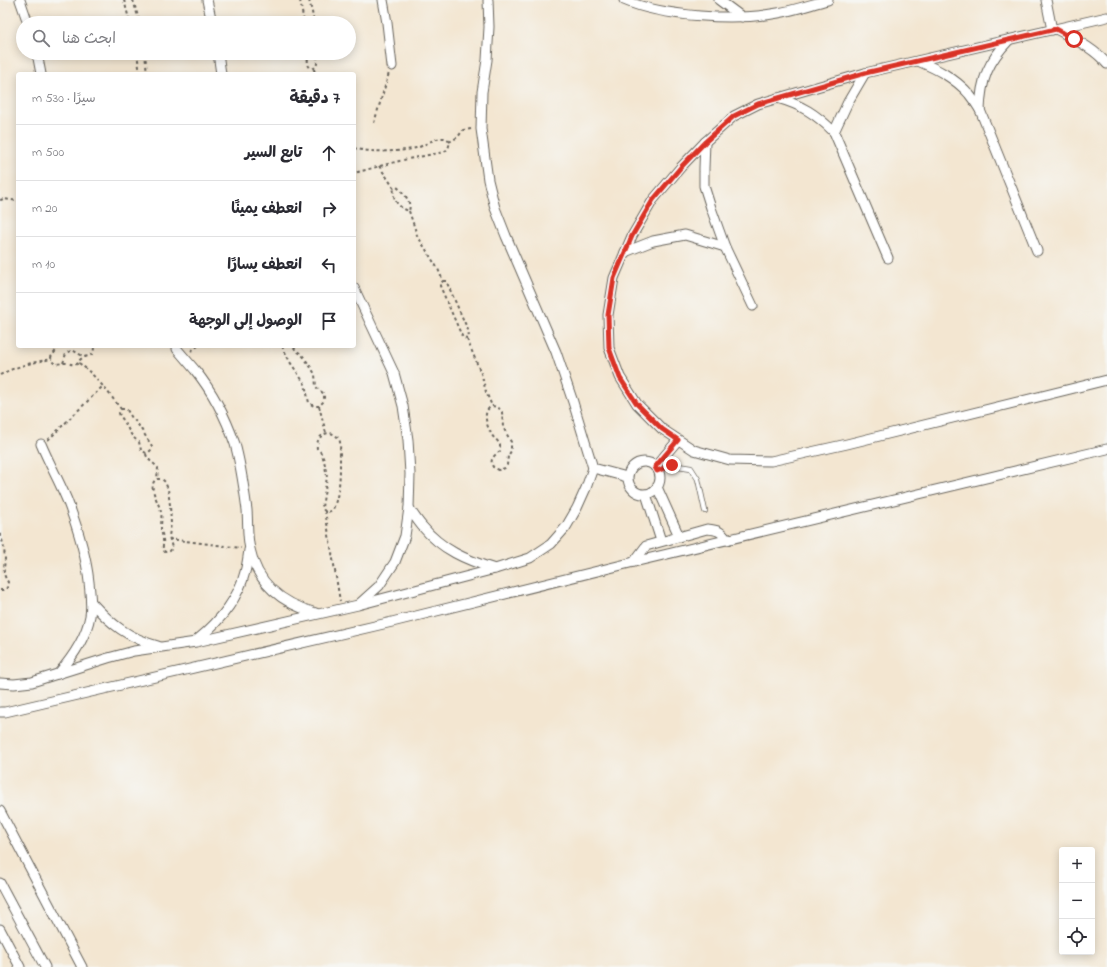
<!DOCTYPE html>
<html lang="ar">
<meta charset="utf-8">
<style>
body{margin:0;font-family:"Indie Flower","Playpen Sans Arabic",sans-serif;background:#f2f2f3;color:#2b2b33;direction:rtl}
.controls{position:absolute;right:12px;bottom:12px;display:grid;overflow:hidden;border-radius:4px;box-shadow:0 2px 10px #0003}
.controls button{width:36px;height:36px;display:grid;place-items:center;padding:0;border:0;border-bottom:1px solid #e1e1e2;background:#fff;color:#2b2b33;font:20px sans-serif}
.stop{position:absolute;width:12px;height:12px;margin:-9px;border:3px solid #d93025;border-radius:50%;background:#fff}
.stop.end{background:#d93025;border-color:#fff;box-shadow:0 1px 4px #0008}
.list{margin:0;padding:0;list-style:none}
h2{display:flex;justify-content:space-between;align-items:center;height:52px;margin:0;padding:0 16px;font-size:17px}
h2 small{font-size:13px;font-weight:400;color:#7c7c81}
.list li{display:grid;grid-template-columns:26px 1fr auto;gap:12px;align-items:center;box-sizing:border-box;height:56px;padding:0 16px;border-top:1px solid #e1e1e2}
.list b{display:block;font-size:15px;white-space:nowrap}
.list em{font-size:13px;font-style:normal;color:#7c7c81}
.icon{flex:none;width:22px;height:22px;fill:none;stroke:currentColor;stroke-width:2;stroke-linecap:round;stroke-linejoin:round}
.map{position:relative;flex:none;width:1107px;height:967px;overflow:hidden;direction:ltr}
.search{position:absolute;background:#fff;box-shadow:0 2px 10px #0003;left:16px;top:16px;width:340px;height:44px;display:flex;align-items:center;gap:10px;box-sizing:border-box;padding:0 14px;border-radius:22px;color:#7c7c81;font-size:15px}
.panel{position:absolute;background:#fff;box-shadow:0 2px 10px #0003;left:16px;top:72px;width:340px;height:276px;border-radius:4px;direction:rtl}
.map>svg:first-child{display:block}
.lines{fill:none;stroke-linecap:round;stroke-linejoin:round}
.service-casing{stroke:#67635b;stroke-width:6}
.minor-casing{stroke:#67635b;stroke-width:11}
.path{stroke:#67635b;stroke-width:2;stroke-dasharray:3 3;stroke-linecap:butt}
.service{stroke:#fff;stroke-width:4.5}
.minor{stroke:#fff;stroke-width:9}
.route{stroke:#d93025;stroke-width:5}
</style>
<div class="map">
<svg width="1107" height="967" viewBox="0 0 1107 967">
<rect width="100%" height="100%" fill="#f6f6f2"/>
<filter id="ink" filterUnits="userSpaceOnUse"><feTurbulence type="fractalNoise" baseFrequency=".025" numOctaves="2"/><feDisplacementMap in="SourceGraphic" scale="8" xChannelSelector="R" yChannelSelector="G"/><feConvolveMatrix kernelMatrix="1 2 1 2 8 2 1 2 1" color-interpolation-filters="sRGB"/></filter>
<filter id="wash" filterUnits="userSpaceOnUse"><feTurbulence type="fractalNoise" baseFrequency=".012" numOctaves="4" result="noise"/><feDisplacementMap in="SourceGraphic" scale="16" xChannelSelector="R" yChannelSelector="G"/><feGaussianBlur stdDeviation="0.9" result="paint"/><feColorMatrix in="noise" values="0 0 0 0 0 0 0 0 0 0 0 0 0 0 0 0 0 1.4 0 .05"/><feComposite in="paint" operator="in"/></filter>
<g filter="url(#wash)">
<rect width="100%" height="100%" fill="#f3e6d1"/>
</g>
<g filter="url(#ink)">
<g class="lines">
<defs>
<polyline id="service" points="657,471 672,465 691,468 698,479 705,511"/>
<g id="minor">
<polyline points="20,0 28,23"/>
<polyline points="207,0 212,23"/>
<polyline points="383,0 387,23 392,66"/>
<path d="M624,0C663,17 736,21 778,13C795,10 812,4 828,0"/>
<polyline points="719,0 742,17"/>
<polyline points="1046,0 1052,30"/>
<polyline points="1107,17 865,73 758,104 734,116 705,142 681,167 653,200 632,236 614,278 608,315 609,348 620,377 637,404 662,429 694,450 730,460 771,461 847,444 1107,380"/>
<path d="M1056,29C1074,39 1094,48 1107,64"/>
<polyline points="37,53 41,74"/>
<polyline points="218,53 221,74"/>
<path d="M918,61C937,69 955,78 969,94C973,99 977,105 980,110L1037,251"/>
<path d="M777,98C802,105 816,114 834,132L888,258"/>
<path d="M980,110C981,79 988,62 1009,40"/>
<polyline points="834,132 848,102 865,73"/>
<polyline points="705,142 704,168 704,186 711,208 725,247 753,306"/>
<polyline points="625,252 653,241 685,235 725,247"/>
<polyline points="354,288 394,373 403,406 408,440 410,474 409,508 405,536 395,562 379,586 359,604"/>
<path d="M177,349C183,356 189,363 195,370C212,391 226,418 235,444C241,465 244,488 247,510C248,523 247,537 250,549C257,584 283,604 316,613"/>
<path d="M41,444C49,463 59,481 67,500C77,526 86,554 89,582C90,593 92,605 90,616C86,638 72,658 58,674"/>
<circle cx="644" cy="478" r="16"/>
<polyline points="655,467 678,440"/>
<polyline points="593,468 627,477"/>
<polyline points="657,487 679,536"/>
<polyline points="646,494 661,541"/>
<path d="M409,508C413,514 417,520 422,526C442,550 466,560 495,569"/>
<path d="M634,562L646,546L707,529C718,530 721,531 727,540"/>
<path d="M91,602C111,624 128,638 158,646"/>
<path d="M197,640C219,622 238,600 245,572C247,565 248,557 249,550"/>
<polyline points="0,683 14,684 32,682 108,658 134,651 196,642 358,605 495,569 530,558 551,544 566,527 577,508 586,488 593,468 573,402 556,352 506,236 495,208 488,180 481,129 482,92 487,60 489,27 488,0"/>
<polyline points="0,712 5,712 392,622 634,562 1107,449"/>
<polyline points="0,811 82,967"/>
<polyline points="0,883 45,967"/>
<polyline points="0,929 20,967"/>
</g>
</defs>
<use href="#service" class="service-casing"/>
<use href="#minor" class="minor-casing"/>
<g class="path">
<polyline points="124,0 130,23"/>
<polyline points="133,0 140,23"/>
<polyline points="300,0 304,23"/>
<polyline points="309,0 312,12 314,23"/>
<polyline points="137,53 140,74"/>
<polyline points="145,53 147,74"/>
<path d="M308,53C308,59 306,66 312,69C319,67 317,59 317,53"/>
<polyline points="314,69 315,74"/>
<polyline points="374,123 389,73"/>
<polyline points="449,142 458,137 463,130 472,129"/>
<path d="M354,148C368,153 401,152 416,148C424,146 434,138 442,138C452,137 451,148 444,152L403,160L354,173"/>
<path d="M379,166L394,188L397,187C404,193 412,202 409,211C398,208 392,199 394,188"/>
<polyline points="0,200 4,199 18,201"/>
<polyline points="409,211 417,235 438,269 443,281"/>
<polygon points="443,281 446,281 447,283 468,330 469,337 467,339 463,338 461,334 440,286 440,284"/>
<polyline points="467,339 482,376 486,392 492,406"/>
<path d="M58,346V348L51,357C53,368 60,362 67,363C71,364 73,365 77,364C79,362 79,360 81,359C87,354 94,359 94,346"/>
<polyline points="282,346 290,362 305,384 309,403 314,406 319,406 324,401 324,394 316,387 315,374 310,366 303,356 295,349 293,346"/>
<polyline points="191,351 198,346"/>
<path d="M63,363C66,356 64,351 74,351L81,355L86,357"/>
<path d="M79,363C96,376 108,392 121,409"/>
<path d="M0,375C16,366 34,362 52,359"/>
<polyline points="319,406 326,433"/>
<path d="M492,406L498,407L502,412L503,427L511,442V451L508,456L507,465L505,468L499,470L493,467C489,459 494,456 500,451V445C498,440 494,439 492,435C487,427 481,411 492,406Z"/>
<path d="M121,409H124L127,410L132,418L137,423L152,446V449L149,452L146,453L141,450L139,442C130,436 129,430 124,421C122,418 120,417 119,413Z"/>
<polyline points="48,440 103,386"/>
<path d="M317,449C315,435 331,427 339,439C341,443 340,447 340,451C340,471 341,490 333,509C329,513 324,513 322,507L327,477L324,460L320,451"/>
<path d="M146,454C147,460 154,463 158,468L157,479"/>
<path d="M157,479H162L165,482L168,489L170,505L171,524L169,536L172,548L170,551L165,552C161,548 164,545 163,540C163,536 161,532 161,528C161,523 162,518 161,512C159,502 146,485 157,479Z"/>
<polyline points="325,511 340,601"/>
<path d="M0,534C3,541 4,549 5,557C5,568 1,572 8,582L7,588L3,590H0"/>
<polyline points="169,539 241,548"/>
</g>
<use href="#service" class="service"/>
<use href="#minor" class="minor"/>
</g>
</g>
<g class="lines" filter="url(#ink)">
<polyline class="route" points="672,465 657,471 655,467 678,440 662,429 637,404 620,378 609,348 608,315 614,278 632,236 653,200 681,167 705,142 734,116 758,104 865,73 1056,29 1074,39"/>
</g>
</svg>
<div class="controls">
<button>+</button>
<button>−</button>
<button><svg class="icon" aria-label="locate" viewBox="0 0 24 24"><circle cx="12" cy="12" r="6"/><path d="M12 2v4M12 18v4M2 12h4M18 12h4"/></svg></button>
</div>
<div class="stop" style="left:1074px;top:39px"></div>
<div class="stop end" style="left:672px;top:465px"></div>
<div class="search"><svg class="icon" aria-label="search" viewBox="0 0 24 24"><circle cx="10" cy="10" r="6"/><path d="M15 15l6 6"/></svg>ابحث هنا</div>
<section class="panel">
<h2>7 دقيقة<small>سيرًا · 530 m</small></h2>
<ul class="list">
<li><svg class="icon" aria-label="ahead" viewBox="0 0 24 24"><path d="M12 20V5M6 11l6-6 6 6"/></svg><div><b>تابع السير</b></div><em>500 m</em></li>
<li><svg class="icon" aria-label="right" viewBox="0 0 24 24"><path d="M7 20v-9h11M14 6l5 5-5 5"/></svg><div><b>انعطف يمينًا</b></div><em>20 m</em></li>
<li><svg class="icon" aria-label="left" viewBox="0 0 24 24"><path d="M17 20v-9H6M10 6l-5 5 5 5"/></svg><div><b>انعطف يسارًا</b></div><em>10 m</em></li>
<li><svg class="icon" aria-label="arrive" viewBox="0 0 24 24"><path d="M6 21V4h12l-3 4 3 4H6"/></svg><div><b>الوصول إلى الوجهة</b></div></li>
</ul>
</section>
</div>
